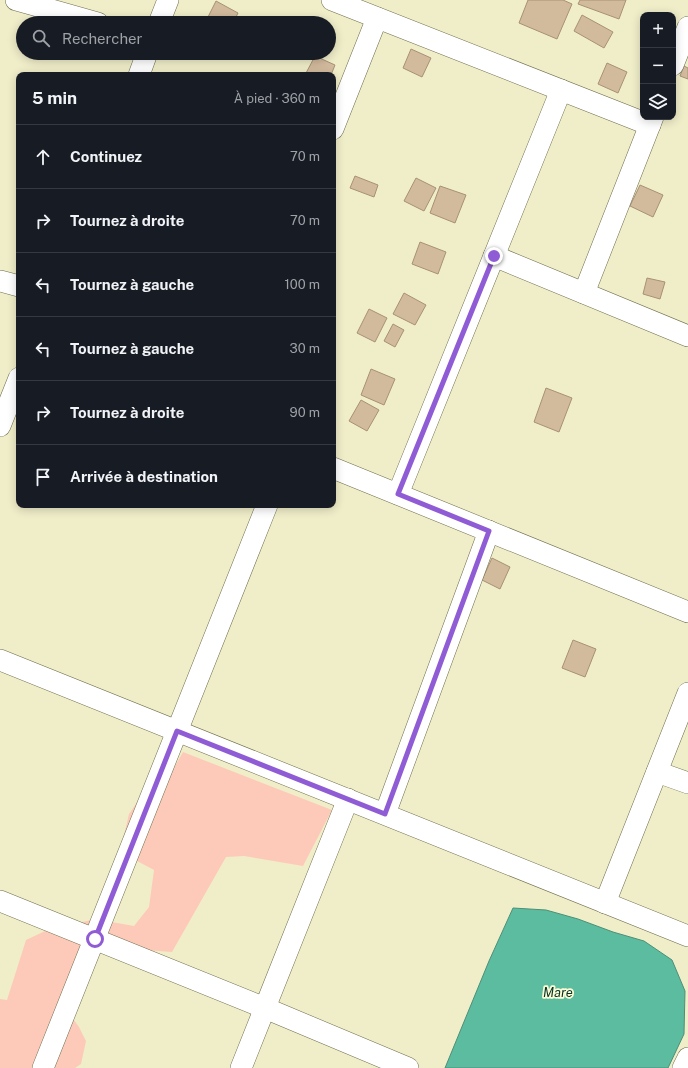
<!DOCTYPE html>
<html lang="fr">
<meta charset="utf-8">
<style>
body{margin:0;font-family:"Public Sans",sans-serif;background:#20242c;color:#f1f3f6}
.controls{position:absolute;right:12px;top:12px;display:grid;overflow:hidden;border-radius:8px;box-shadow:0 2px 10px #0003}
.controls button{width:36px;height:36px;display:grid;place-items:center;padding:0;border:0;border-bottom:1px solid #363941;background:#171b24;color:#f1f3f6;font:20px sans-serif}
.stop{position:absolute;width:12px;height:12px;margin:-9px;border:3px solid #905cd5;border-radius:50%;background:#fff}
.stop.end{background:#905cd5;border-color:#fff;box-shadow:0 1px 4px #0008}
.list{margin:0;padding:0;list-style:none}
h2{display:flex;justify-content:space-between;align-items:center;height:52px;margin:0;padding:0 16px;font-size:17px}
h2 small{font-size:13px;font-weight:400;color:#9ea1a6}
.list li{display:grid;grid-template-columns:26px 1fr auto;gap:12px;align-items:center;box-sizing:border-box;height:64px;padding:0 16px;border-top:1px solid #363941}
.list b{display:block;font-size:15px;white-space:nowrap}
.list em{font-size:13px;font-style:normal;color:#9ea1a6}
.icon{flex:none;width:22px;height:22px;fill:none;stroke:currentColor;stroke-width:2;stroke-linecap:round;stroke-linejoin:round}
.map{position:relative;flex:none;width:688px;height:1068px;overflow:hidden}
.search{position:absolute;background:#171b24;box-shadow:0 2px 10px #0003;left:16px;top:16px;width:320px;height:44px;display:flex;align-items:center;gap:10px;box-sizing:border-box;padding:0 14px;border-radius:22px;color:#9ea1a6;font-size:15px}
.panel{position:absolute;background:#171b24;box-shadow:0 2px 10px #0003;left:16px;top:72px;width:320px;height:436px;border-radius:8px}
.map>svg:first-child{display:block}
.green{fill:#fdcab9}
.water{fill:#5cbc9f;stroke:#4c8f77}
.building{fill:#d2ba9d;stroke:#a89175}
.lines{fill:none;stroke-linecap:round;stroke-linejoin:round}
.street-casing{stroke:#6f6d4d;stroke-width:22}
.street{stroke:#fff;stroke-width:21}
.route{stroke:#905cd5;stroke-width:5}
.labels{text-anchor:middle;stroke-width:3.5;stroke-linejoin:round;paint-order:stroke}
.water-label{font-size:13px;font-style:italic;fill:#053327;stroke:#fdfcd6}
</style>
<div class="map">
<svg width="688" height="1068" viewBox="0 0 688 1068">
<rect width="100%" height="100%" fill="#f0eec9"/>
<polygon class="green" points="183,752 332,810 303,866 244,856 226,857 172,952 116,948 88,954 70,972 60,1001 79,1027 86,1041 81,1064 75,1068 0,1068 0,999 7,1000 26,940 45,931 95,919 134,926 149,907 154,870 120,852 129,814 144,792 172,771"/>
<polygon class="water" points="513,908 546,910 578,919 613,932 644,941 672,960 685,991 684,1034 668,1068 445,1068 489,961"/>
<g class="building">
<polygon points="528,0 563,0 572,4 557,39 519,23"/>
<polygon points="580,0 626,0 619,19 578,4"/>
<polygon points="216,1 238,13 233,23 205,23"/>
<polygon points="582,15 613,32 604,48 574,31"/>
<polygon points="411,49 431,58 422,77 403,68"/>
<polygon points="315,56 335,65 331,75 305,75"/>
<polygon points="607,63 627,72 618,93 598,84"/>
<polygon points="684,66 688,68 688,79 680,76"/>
<polygon points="355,176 378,185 374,197 350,188"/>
<polygon points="416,178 436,188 424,211 404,201"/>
<polygon points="640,185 663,195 653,217 630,206"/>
<polygon points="440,186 466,195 455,223 430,213"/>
<polygon points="420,242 446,252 438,274 412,264"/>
<polygon points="647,278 665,282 660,299 643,294"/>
<polygon points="404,293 426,305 415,325 393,314"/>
<polygon points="369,309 387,318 375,342 357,333"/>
<polygon points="393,324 404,330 395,347 384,341"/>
<polygon points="371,369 395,379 384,405 361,395"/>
<polygon points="546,388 572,398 559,432 534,422"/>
<polygon points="361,400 379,410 367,431 349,421"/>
<polygon points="492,558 510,567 500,589 482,580"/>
<polygon points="573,640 596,649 585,677 562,668"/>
</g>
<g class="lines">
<defs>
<g id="street">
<polyline points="16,0 98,23"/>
<polyline points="332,0 650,125"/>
<polyline points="159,23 168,0"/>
<polyline points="673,65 688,27"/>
<polyline points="139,75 147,53"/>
<polyline points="333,129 377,18"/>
<polyline points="494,256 688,336"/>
<polyline points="0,281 19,286"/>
<polyline points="584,293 653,117"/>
<polyline points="0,426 19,378"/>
<polyline points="333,468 688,612"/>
<polyline points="398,494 561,90"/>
<polyline points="0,660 688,936"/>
<polyline points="657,772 688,783"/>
<polyline points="385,814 489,531"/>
<polyline points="0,901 265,1008 408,1068"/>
<polyline points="605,903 688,693"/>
<polyline points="43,1068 267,505"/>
<polyline points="241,1068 348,799"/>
<polyline points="683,1068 688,1058"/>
</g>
</defs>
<use href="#street" class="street-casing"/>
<use href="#street" class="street"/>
</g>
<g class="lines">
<polyline class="route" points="95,939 177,731 385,814 489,531 398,494 494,256"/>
</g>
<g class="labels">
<g class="water-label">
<text x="558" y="997">Mare</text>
</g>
</g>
</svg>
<div class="controls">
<button>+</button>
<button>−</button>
<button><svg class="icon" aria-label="layers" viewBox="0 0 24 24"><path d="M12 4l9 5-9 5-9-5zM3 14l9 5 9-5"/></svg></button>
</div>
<div class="stop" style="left:95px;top:939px"></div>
<div class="stop end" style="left:494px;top:256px"></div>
<div class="search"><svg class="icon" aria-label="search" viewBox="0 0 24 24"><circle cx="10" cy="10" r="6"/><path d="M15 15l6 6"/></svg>Rechercher</div>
<section class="panel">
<h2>5 min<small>À pied · 360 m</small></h2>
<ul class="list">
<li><svg class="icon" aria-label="ahead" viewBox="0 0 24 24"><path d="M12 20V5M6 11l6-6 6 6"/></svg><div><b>Continuez</b></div><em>70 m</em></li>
<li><svg class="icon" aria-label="right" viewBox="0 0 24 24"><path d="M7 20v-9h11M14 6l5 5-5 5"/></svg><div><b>Tournez à droite</b></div><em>70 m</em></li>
<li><svg class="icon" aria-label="left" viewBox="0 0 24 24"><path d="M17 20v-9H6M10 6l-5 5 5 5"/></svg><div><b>Tournez à gauche</b></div><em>100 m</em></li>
<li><svg class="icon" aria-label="left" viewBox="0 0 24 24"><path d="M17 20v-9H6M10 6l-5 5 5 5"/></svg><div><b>Tournez à gauche</b></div><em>30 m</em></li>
<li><svg class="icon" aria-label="right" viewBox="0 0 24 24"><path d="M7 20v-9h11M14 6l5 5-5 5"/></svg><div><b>Tournez à droite</b></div><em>90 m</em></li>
<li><svg class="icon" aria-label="arrive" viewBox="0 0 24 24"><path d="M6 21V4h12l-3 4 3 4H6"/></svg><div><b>Arrivée à destination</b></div></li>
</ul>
</section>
</div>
